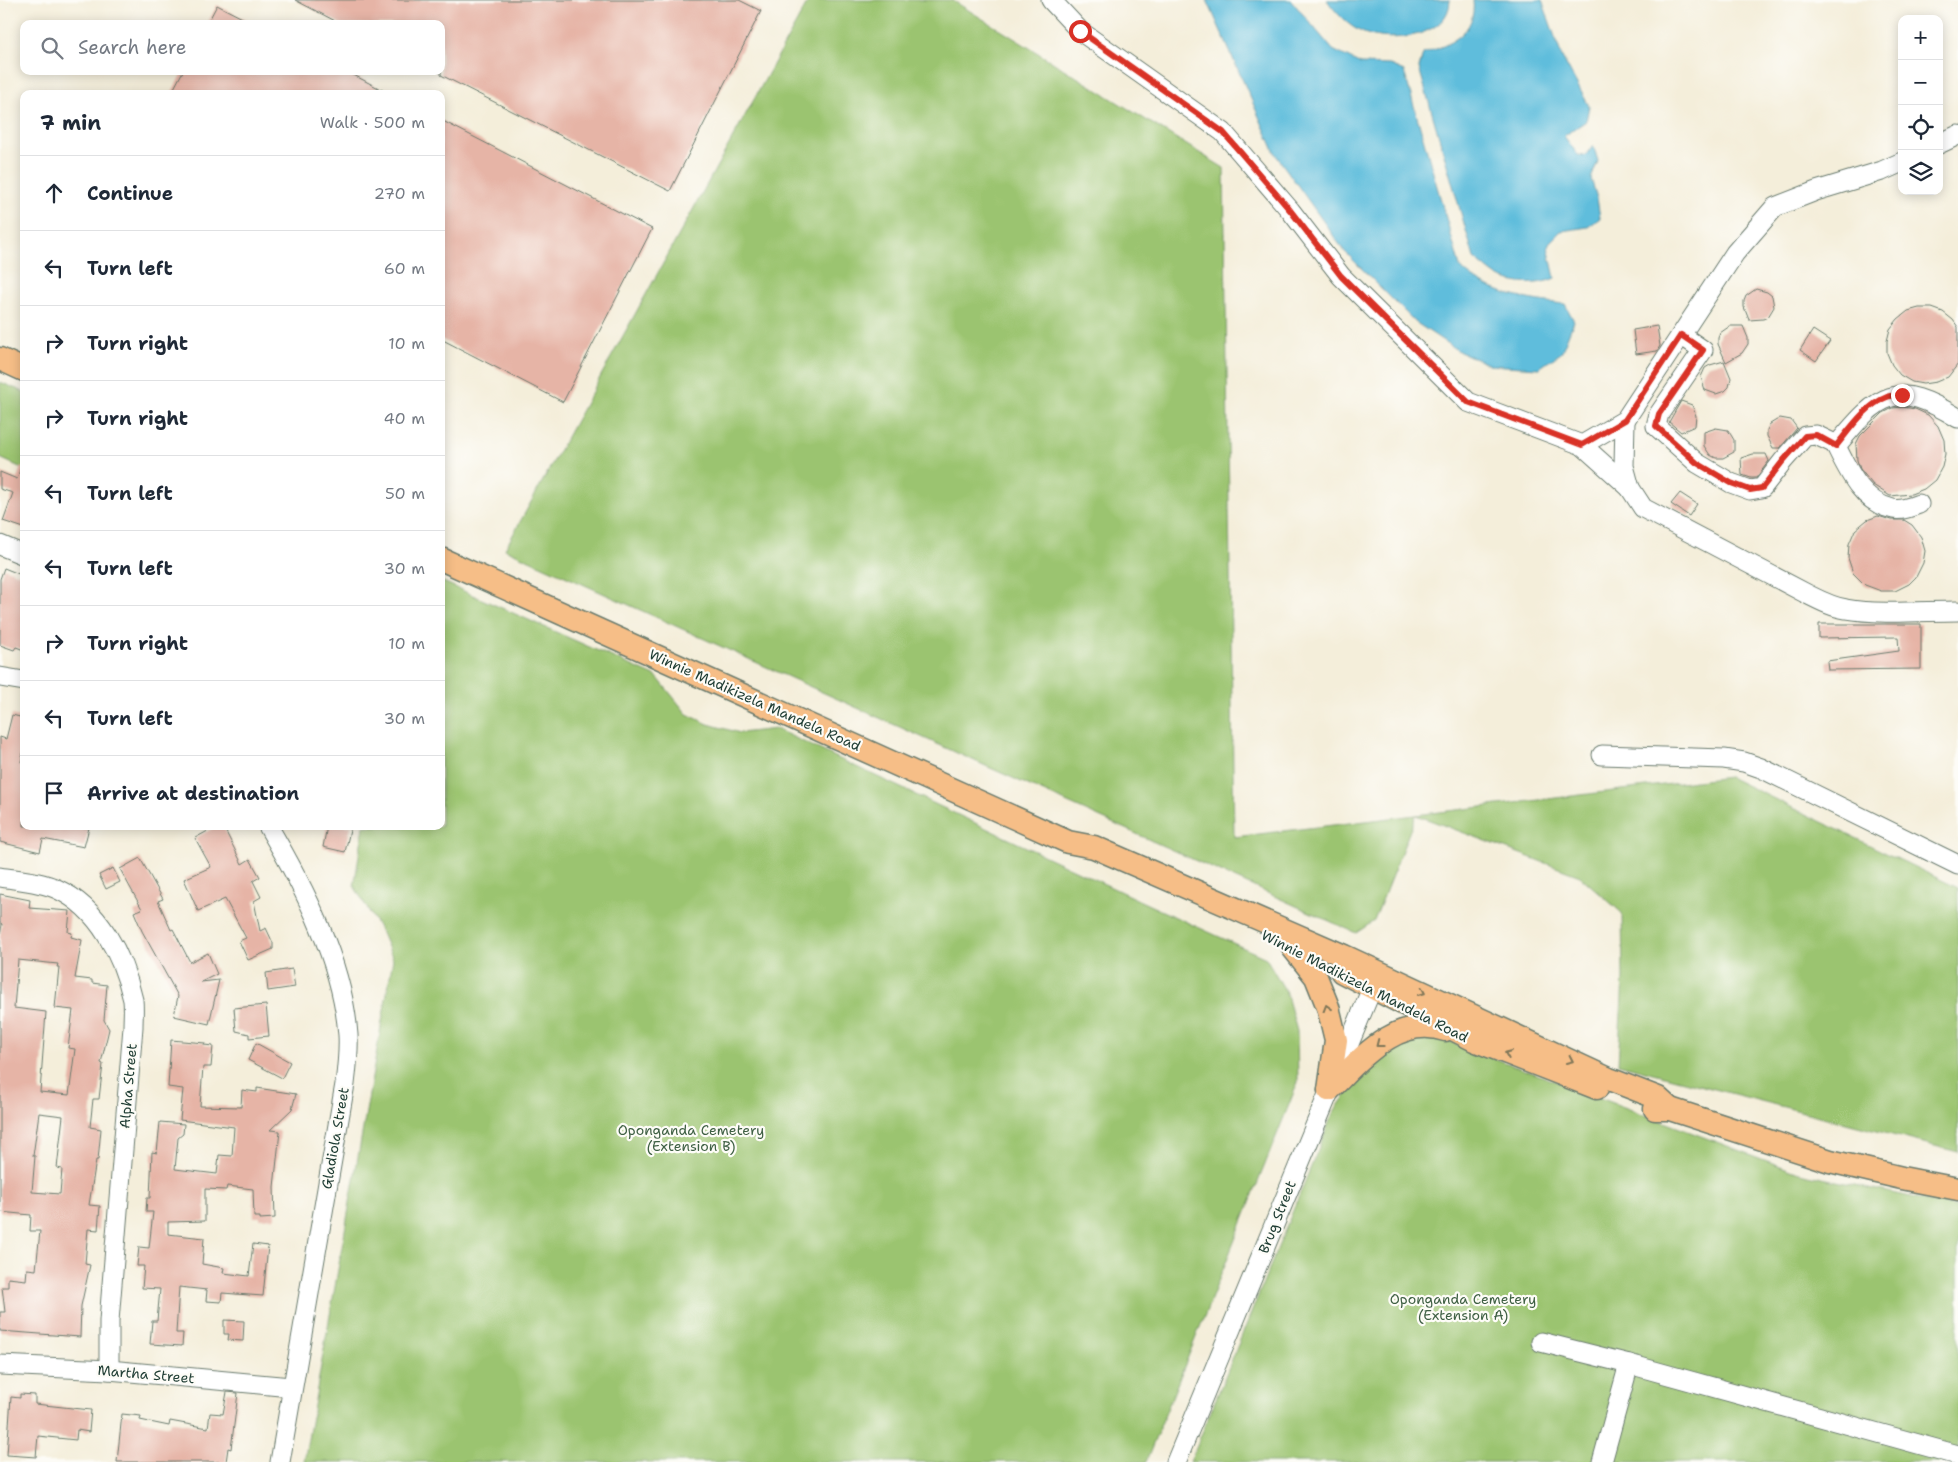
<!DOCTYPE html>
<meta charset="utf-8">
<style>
body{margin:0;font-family:"Shantell Sans",sans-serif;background:#f6f6f7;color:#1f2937}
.controls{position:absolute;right:15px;top:15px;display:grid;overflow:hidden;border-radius:10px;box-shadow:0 2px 12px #0003}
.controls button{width:45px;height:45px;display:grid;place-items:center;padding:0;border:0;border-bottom:1px solid #e0e1e3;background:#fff;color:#1f2937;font:25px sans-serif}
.stop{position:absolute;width:15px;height:15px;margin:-11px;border:4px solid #d93025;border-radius:50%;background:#fff}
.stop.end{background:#d93025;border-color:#fff;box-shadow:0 1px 5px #0008}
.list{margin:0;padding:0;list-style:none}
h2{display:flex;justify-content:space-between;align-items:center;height:65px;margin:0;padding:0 20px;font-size:21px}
h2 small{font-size:16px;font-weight:400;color:#747a83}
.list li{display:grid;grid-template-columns:32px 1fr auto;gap:15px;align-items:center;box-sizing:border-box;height:75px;padding:0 20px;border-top:1px solid #e0e1e3}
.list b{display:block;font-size:19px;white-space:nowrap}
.list em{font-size:16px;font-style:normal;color:#747a83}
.icon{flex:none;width:28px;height:28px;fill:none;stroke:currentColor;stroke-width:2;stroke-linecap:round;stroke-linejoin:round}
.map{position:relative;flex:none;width:1958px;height:1462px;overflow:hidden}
.search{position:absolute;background:#fff;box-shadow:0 2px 12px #0003;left:20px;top:20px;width:425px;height:55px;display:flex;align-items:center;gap:12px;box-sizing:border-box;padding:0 18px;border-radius:10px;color:#747a83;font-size:19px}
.panel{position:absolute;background:#fff;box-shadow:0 2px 12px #0003;left:20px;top:90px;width:425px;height:740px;border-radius:10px}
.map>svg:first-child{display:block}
.green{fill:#9bc470;stroke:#5d8052}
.water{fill:#5ebddc;stroke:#3e7d88}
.building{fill:#e6b4a6;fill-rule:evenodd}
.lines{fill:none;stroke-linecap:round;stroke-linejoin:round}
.minor-casing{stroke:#6a7b6e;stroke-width:21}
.major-casing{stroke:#6a7b6e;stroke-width:25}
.minor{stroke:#fff;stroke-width:19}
.major{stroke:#f6be87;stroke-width:22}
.oneway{stroke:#807759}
.route{stroke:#d93025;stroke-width:6}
.labels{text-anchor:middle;stroke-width:4.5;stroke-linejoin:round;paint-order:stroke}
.street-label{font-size:14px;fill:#1f3d34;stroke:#fdfcf7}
.park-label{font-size:14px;fill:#3e5f43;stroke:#fdfcf7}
</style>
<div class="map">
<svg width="1958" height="1462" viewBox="0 0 1958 1462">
<rect width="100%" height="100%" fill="#fdfcf7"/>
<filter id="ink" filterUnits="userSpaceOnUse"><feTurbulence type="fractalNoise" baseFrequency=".02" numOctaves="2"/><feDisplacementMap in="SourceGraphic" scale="10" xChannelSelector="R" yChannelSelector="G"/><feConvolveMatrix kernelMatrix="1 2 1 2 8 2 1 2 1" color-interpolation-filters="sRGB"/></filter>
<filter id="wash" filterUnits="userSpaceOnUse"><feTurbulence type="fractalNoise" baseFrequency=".0096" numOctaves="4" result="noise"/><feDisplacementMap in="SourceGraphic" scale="20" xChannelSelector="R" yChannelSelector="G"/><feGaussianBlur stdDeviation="1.12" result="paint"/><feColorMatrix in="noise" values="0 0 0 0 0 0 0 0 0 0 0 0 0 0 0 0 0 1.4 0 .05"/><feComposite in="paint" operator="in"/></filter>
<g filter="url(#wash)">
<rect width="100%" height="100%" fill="#f4eeda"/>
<g class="green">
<polygon points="809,0 952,0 1224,168 1234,837 1729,777 1958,888 1958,1152 1618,1064 1623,978 1622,913 1580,876 1416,815 1374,921 1356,933 505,549"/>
<polygon points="0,382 24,392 24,469 0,458"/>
<polygon points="441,581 657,677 687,714 708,724 740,733 776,729 1149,905 1266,958 1286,992 1297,1031 1298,1082 1146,1462 304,1462 393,959 382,933 354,886 364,826 441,826"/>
<polygon points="1422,1039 1446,1040 1799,1173 1958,1207 1958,1462 1190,1462 1333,1113 1350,1089 1387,1051"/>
</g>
<g class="water">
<path d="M1207,0H1291L1333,50L1361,64L1390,65L1404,71L1460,267C1489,295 1526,300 1565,304L1574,321L1561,353L1539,368L1490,365L1460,352L1415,322L1345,252L1276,155Z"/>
<path d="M1327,0H1450C1450,37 1390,44 1364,33C1349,27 1336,13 1327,0Z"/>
<path d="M1473,0H1542L1562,57L1589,106L1586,121L1564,136L1578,155L1585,156L1593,145L1598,161L1591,179L1597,198L1600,218L1588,227L1561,231L1550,242L1548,247L1555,278C1537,286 1514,285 1497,276C1489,271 1482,264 1474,258L1419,68L1423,54C1450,44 1477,34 1473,0Z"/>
</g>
<g id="blocks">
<g class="building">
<polygon points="295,0 739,0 761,11 670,191 441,75 441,24 341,24"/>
<polygon points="217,5 254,24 207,24"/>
<polygon points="183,71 346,71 390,94 171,94"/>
<polygon points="441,120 652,229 563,402 441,339"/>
<polygon points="1756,289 1767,292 1772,296 1774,307 1768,317 1763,319 1749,320 1744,307 1744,301 1746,296"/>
<polygon points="1919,308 1932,308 1943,312 1953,320 1958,327 1958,364 1948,377 1936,382 1923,384 1912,382 1900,375 1892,365 1887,353 1887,341 1890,329 1898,319 1908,311"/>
<polygon points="1657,326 1660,346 1657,351 1636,354 1633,330"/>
<polygon points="1730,326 1743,326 1748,338 1748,344 1742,353 1726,362 1718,344 1718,338 1720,333"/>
<polygon points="1813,330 1830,341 1816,361 1800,350"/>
<polygon points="1724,361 1731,378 1729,387 1725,391 1716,394 1705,390 1701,377 1705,368 1710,365"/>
<polygon points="1681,401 1692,405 1696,416 1695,426 1681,432 1669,422"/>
<polygon points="1903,407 1915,409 1928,415 1938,426 1944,440 1945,454 1942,467 1935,480 1924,489 1911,494 1890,496 1873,485 1860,469 1857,460 1856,444 1860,436 1883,413 1893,408"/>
<polygon points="1780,418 1791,420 1797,428 1780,448 1773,448 1767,436 1767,430 1770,424"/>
<polygon points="1716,428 1728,430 1734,440 1734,452 1723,458 1716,458 1710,455 1704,446 1704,432"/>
<polygon points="1753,454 1766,454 1769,461 1756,478 1751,478 1742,475 1741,458"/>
<polygon points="21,467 24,468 24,528 3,521 13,493 0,489 0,472 17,479"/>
<polygon points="1680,493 1697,504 1689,516 1671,504"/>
<polygon points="1878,516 1891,520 1904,520 1912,525 1921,537 1925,551 1923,563 1916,577 1909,584 1895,591 1881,591 1865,585 1853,573 1848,558 1849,544 1855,530 1867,520"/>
<polygon points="4,568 24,576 24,650 16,647 14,650 0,645 0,579"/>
<polygon points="1819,624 1921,624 1921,669 1828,670 1827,661 1899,651 1898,637 1819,638"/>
<polygon points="12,715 24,718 24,749 21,762 24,762 24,826 46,826 58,829 59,826 89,828 84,847 43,839 40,852 0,842 0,737 6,739"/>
<polygon points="217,826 223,826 242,864 250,859 260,877 253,881 261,897 254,901 260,931 266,928 273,943 273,949 248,960 239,941 246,938 225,899 198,911 184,879 211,867 195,838"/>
<polygon points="327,826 351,826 345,852 323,847"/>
<polygon points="140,858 163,899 158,901 171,930 173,929 190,962 208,953 217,974 201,982 219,980 209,1024 174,1016 178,996 142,931 134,912 142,909 120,869"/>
<polygon points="113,868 120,882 106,889 99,875"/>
<path d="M0,894L30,900L29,908L70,911L68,932L72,933L71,937L82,940L75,978L92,980V983L107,985L104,1020L109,1029L101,1063L103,1064L99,1099H93L90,1127L101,1129L98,1160H96L89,1205L100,1206L98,1230L88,1229L85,1264L90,1265L81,1306L80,1337L0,1331V1312H5L2,1287H8V1278L26,1280L27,1269L36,1270L40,1231H30L31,1215L0,1212V937L2,924L0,923ZM18,960L58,964L57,967H59L55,1008L73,1010L68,1048L75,1049L69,1095L40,1092L46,1012L14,1008ZM39,1113L63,1116L57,1168L62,1169L60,1194L32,1192L35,1156H33Z"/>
<polygon points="292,969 295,987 268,991 266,973"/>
<polygon points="266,1005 269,1036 249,1038 249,1034 236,1031 234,1008"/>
<polygon points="171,1040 205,1043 204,1045 213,1046 211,1067 203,1067 200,1106 241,1107 242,1090 257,1092 257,1088 296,1094 292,1109 270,1130 280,1131 274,1187 275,1218 260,1219 260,1217 254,1217 253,1189 227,1186 226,1190 205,1189 205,1221 168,1222 168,1234 204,1238 202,1264 224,1268 223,1273 249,1276 253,1244 268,1246 263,1296 222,1293 221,1302 206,1301 207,1290 179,1287 176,1333 183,1333 182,1346 150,1344 152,1321 157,1321 160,1289 142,1288 144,1266 137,1266 139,1247 149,1248 153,1212 146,1212 147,1198 150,1198 152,1152 157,1153 160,1122 184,1124 183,1134 178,1138 175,1169 217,1174 219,1155 232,1156 234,1127 180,1120 183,1089 168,1087"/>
<polygon points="256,1043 290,1062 282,1078 248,1060"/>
<polygon points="224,1320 244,1321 243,1341 228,1340 229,1334 224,1334"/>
<polygon points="227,1392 238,1393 231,1449 228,1448 226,1462 117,1462 122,1414 141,1416 140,1420 169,1426 170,1421 208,1428 210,1413 223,1414"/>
<polygon points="20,1394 35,1395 35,1404 91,1410 89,1432 77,1430 76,1440 38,1436 36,1457 7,1455 11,1397 20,1398"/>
</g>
</g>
</g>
<g filter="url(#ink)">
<use href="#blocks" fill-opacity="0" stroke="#6a7b6e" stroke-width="1"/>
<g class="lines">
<defs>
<g id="minor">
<polyline points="1051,0 1080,31 1223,132 1290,210 1341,276 1468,402 1582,445 1625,420 1735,253 1775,207 1816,191 1882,171 1902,162"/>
<polyline points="1939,144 1958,135"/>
<path d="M1681,335L1703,350L1659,414L1656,426L1697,463L1731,483L1750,490L1762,488L1783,461L1805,436L1816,435L1835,444C1848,470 1862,503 1893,509C1901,511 1911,507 1919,504"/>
<path d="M1625,420L1624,466L1630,488L1643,508L1807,594C1819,600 1832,607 1846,609C1879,615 1924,611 1958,611"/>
<polyline points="1582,445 1630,488"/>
<path d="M1836,446C1880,393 1895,379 1958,418"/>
<polyline points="0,545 24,555"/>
<polyline points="0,677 24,681"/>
<polyline points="1602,755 1724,759 1744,762 1761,768 1958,865"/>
<path d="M268,826C304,887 343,963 348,1035C349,1051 347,1068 345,1084L280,1462"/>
<path d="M0,877C18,880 40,881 57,889C99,908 123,956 133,1000C134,1009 133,1018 133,1027L109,1321V1370"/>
<polyline points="1541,1342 1629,1364 1958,1455"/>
<polyline points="0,1365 109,1370 291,1387"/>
<polyline points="1176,1462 1377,976"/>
<polyline points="1602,1462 1629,1364"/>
</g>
<g id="major">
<polyline points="0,359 24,370"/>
<polyline points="441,559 1068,842 1094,847 1344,956 1609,1079 1658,1098 1670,1109"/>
<polyline points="1293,948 1316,977 1328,1007 1336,1040 1329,1090"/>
<polyline points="1342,972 1474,1040 1597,1088"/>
<path d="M1329,1090C1360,1060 1397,1014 1445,1030"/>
<polyline points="1655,1109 1670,1109 1830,1161 1902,1178 1958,1189"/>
</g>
</defs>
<use href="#minor" class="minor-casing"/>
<use href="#major" class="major-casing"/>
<use href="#minor" class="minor"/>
<use href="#major" class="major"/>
</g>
<defs><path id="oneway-chevron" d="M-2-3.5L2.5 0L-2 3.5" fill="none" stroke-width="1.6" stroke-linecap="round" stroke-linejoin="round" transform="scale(1.25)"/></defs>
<g class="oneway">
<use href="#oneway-chevron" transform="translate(1422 992) rotate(25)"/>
<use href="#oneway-chevron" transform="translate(1327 1008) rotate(-107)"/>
<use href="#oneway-chevron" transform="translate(1379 1044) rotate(142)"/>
<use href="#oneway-chevron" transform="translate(1508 1054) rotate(-158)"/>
<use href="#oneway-chevron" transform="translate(1570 1060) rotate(25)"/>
</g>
</g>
<g class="lines" filter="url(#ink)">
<path class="route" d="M1080,31L1223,132L1290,210L1341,276L1468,402L1582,445L1625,420L1681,335L1703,350L1659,414L1656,426L1697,463L1731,483L1750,490L1762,488L1783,461L1805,436L1816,435L1836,446C1850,429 1866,405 1887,397C1891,395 1897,396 1902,395"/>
</g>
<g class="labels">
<g class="street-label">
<text transform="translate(755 700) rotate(24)" y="5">Winnie Madikizela Mandela Road</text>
<text transform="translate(1365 986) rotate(27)" y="5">Winnie Madikizela Mandela Road</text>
<text transform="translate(128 1086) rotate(-85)" y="5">Alpha Street</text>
<text transform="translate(335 1138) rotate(-80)" y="5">Gladiola Street</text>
<text transform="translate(1277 1217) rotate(-68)" y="5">Brug Street</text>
<text transform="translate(146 1374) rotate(5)" y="5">Martha Street</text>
</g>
<g class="park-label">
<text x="691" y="1135">Oponganda Cemetery<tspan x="691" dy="16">(Extension B)</tspan></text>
<text x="1463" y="1304">Oponganda Cemetery<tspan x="1463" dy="16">(Extension A)</tspan></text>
</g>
</g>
</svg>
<div class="controls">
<button>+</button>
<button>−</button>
<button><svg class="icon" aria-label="locate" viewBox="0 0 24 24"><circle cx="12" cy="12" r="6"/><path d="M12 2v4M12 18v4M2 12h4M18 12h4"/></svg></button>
<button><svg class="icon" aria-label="layers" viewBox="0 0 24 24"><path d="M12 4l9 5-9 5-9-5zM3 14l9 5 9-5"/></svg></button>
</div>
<div class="stop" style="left:1080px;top:31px"></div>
<div class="stop end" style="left:1902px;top:395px"></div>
<div class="search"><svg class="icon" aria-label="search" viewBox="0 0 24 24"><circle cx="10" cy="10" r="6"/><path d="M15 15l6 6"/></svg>Search here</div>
<section class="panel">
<h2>7 min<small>Walk · 500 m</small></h2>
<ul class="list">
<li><svg class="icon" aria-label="ahead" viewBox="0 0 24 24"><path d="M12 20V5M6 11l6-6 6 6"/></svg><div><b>Continue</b></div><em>270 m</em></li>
<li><svg class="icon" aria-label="left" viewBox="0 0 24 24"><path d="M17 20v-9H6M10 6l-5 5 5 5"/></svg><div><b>Turn left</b></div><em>60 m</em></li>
<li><svg class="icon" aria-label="right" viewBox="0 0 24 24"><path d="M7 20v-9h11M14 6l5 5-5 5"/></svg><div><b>Turn right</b></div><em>10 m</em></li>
<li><svg class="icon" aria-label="right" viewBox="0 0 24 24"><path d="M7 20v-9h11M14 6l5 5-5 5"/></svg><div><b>Turn right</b></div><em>40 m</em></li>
<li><svg class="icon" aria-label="left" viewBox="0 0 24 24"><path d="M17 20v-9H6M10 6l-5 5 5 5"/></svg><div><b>Turn left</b></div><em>50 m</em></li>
<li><svg class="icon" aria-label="left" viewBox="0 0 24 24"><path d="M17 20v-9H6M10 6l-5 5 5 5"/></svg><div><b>Turn left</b></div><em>30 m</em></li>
<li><svg class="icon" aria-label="right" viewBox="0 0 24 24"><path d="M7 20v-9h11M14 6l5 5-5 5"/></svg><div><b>Turn right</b></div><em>10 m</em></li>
<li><svg class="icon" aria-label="left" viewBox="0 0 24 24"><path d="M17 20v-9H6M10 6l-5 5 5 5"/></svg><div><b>Turn left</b></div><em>30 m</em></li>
<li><svg class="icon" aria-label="arrive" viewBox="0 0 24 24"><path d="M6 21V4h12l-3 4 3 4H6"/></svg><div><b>Arrive at destination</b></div></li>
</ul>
</section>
</div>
